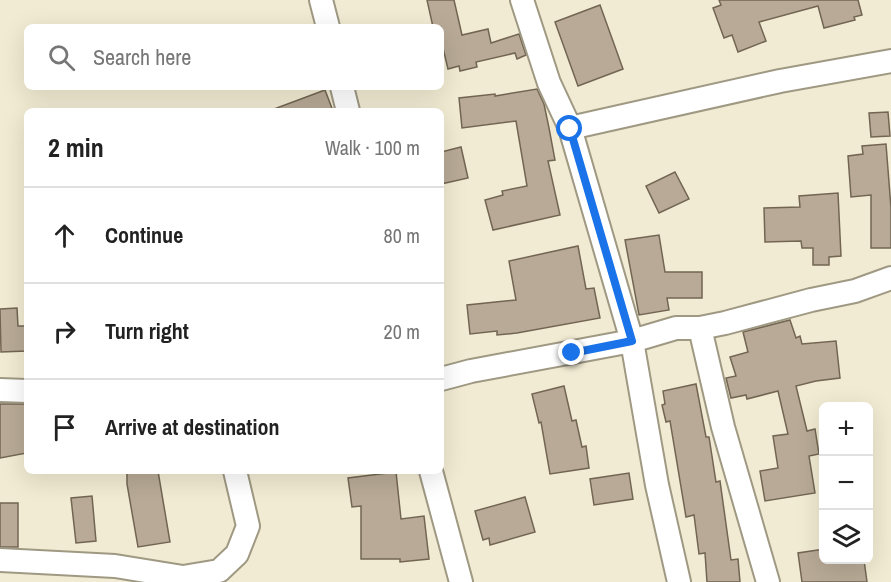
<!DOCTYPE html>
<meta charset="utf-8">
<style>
body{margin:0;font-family:"Archivo Narrow",sans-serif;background:#f2f2f2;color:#222}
.controls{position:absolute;right:18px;bottom:18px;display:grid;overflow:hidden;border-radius:9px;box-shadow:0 6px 24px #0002}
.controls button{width:54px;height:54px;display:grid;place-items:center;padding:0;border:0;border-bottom:2px solid #e0e0e0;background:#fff;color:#222;font:30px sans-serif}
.stop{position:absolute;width:18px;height:18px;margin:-14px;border:4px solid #1a73e8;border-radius:50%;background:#fff}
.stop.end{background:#1a73e8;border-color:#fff;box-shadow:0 2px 6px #0008}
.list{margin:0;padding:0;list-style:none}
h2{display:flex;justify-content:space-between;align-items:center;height:78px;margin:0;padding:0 24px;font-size:26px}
h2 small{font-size:20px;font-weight:400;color:#767676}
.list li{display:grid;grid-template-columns:39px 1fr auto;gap:18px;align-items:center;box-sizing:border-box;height:96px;padding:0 24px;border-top:2px solid #e0e0e0}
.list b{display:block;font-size:22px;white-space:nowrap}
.list em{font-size:20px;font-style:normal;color:#767676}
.icon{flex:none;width:33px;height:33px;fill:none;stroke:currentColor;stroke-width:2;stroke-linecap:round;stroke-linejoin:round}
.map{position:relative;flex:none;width:891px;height:582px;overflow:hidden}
.search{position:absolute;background:#fff;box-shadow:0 6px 24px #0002;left:24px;top:24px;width:420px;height:66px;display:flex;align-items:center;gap:15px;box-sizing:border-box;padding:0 21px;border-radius:9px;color:#767676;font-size:22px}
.panel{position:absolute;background:#fff;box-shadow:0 6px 24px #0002;left:24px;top:108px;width:420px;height:366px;border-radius:9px}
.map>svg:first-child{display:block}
.building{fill:#b8aa96;stroke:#726653;stroke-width:1.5}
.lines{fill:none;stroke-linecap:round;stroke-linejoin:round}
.minor-casing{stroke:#9f9983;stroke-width:26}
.minor{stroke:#fff;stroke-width:22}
.route{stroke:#1a73e8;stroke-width:8}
</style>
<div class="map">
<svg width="891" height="582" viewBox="0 0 891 582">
<rect width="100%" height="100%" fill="#f2ebd3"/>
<g class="building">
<polygon points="427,0 454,0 462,35 488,29 491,43 519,34 526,55 517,59 515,53 476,62 477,67 460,71 459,66 448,69 441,40 441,27 433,27"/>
<polygon points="719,0 858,0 862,15 854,17 855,20 824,28 818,6 759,22 766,41 738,52 732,35 724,38 713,8 721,5"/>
<polygon points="600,5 623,69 578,86 555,22"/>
<polygon points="537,89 544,104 549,128 555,160 548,161 560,215 493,230 485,200 503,195 502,191 527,186 516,121 462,128 459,98 495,94 495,96"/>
<polygon points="325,90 333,111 274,111 274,109"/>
<polygon points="888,112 890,136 871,137 869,113"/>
<polygon points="886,144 891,208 891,248 871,248 871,195 851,197 848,156 863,154 862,146"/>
<polygon points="461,147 468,178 441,184 441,152"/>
<polygon points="675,172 689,199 659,213 646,186"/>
<polygon points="838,193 841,256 829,257 829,265 813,265 813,248 802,248 801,241 765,242 764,208 800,207 799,196"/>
<polygon points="659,235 665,272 702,272 702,298 667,298 669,310 639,315 625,240"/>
<polygon points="578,246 586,289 594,288 600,318 517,333 497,335 497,331 470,334 467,305 516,300 509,261"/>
<polygon points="17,308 18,326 27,326 27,351 1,352 0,309"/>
<polygon points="790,320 796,338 800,336 802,344 836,341 840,378 816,381 796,386 807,431 815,429 819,454 809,456 815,493 765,501 760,471 778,468 773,436 788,434 778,391 747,399 746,395 731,398 726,378 736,376 730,357 748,352 743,332"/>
<polygon points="696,384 706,437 709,437 716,482 720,481 731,560 738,559 740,582 707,582 705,553 699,554 694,515 686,517 670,421 666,422 662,405 665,404 663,391"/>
<polygon points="564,386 572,421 576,420 582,447 586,446 589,468 550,474 541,422 539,423 532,394"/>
<polygon points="0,404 27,404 27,453 0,458"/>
<polygon points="127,471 158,471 170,542 138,547 127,484"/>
<polygon points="396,472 401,519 424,516 429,559 400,562 400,559 361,559 361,506 352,507 348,478"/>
<polygon points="629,473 633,499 594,505 590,479"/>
<polygon points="92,496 96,541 76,543 71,498"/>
<polygon points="525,497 535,532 490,545 489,538 483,540 475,511"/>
<rect x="0" y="503" width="18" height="44"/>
<polygon points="824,549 824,560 864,560 867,582 802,582 798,553"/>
</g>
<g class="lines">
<defs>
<g id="minor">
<polyline points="321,0 328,27"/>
<polyline points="522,0 549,83 570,128 632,341 657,485 679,582"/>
<polyline points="342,87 348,111"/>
<polyline points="570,128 780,81 891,61"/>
<polyline points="700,328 723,427 768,582"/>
<polyline points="441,379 471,371 632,341 676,328 700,328 725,323 811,300 855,291 891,278"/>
<polyline points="0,390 27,391"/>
<polyline points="431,471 461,582"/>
<polyline points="0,560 115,566 183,577"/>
<polyline points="178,582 183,577 219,571 237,554 248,526 235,471"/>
</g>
</defs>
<use href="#minor" class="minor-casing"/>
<use href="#minor" class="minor"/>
</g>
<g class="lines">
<polyline class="route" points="570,129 632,341 572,353"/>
</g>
</svg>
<div class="controls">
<button>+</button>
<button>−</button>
<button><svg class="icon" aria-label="layers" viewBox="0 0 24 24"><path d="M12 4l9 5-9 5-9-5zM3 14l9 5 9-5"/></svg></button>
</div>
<div class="stop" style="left:570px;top:129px"></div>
<div class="stop end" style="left:572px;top:353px"></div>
<div class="search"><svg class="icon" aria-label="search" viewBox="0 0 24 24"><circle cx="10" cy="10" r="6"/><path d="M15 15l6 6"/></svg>Search here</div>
<section class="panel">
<h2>2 min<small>Walk · 100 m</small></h2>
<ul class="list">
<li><svg class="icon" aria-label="ahead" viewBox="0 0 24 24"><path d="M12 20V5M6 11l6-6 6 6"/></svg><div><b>Continue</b></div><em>80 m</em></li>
<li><svg class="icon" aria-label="right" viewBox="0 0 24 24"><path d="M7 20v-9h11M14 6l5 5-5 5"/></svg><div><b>Turn right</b></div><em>20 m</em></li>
<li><svg class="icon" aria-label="arrive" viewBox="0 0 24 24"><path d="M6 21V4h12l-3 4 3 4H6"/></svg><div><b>Arrive at destination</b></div></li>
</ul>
</section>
</div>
